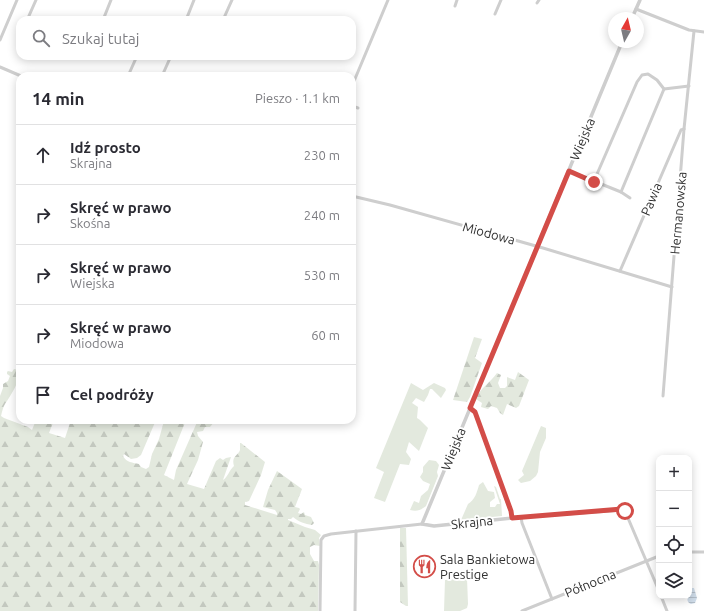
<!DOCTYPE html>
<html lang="pl">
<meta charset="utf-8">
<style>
body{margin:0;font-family:Ubuntu,sans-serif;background:#f2f2f3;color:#2b2b33}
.controls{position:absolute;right:12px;bottom:12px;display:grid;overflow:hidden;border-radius:8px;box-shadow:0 2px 10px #0003}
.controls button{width:36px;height:36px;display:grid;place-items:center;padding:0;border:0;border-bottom:1px solid #e1e1e2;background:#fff;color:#2b2b33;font:20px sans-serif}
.compass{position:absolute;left:608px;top:12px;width:36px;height:36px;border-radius:50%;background:#fff;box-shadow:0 2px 10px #0003;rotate:8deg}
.stop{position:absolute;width:12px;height:12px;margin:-9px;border:3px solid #d34d48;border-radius:50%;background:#fff}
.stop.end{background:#d34d48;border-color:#fff;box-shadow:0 1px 4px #0008}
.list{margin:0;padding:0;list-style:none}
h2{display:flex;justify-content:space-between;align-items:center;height:52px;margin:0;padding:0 16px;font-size:17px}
h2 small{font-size:13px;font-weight:400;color:#7c7c81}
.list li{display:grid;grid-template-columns:26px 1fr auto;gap:12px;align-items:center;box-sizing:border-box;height:60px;padding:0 16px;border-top:1px solid #e1e1e2}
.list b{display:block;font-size:15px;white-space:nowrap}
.list p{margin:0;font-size:13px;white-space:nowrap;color:#7c7c81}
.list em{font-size:13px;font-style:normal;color:#7c7c81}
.icon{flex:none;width:22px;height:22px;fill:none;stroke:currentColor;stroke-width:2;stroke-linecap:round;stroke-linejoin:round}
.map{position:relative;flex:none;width:704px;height:611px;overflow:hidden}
.search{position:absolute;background:#fff;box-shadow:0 2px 10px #0003;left:16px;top:16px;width:340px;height:44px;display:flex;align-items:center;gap:10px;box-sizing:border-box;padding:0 14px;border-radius:12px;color:#7c7c81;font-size:15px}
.panel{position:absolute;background:#fff;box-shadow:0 2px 10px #0003;left:16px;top:72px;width:340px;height:352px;border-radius:12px}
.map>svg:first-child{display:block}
.grass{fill:#e3e9de}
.forest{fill:url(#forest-firs)}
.water{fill:url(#water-rules)}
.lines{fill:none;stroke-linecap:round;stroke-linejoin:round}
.minor{stroke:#cecece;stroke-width:3}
.tertiary{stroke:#cecece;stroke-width:3.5}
.route{stroke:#d34d48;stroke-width:5}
.labels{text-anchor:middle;stroke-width:4;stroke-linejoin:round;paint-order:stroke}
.street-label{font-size:13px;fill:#313131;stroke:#fff}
.poi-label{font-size:13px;fill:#313131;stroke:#fff;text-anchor:start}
</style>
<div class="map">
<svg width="704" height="611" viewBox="0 0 704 611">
<defs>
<pattern id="forest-firs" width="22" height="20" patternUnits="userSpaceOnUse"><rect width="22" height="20" fill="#e3e9de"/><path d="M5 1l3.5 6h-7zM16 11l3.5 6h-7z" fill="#c3c8bf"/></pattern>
<pattern id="water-rules" width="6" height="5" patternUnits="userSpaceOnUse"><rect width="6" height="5" fill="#d0ddea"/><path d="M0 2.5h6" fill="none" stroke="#b3bec9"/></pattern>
</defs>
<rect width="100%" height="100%" fill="#fff"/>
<g class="grass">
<polygon points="411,383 423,390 434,383 445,388 446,390 441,398 432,389 430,389 428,395 424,402 416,398 412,403 418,407 417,418 420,420 428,428 419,451 409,442 406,452 411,459 409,465 400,464 385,502 374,498 384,472 376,468"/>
<polygon points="541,426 546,428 546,438 540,452 538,472 536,476 530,481 521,483 518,480 524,475 522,471"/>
<path d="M429,460L436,461L439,465L437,472L438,476L426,506C421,510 417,512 410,510L414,501L419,503L421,496L428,490L430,484L423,481L420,477L423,472V467Z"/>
<path d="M483,482L488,491L494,492L495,498L490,502V507H495L497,504H500L494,486L496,487L500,499H501L502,516L461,520L468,504C475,500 477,492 479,485Z"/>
<polygon points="467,578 468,604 467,608 460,611 444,611 445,580"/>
</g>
<g class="forest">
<polygon points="474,337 482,339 475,358 482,363 470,397 467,402 453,400"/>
<path d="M14,369L19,370L20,371C20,381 11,395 5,404C3,407 2,412 1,416L4,418L28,427L32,430L36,420H54L49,433L65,438L71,420H156L141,455L137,458L131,459L124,454L123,456C126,462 133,463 139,464L141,467L146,469L149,467L152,454L159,439L164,421L168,422L169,420H186L164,475L174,480L176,470L198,420H211L214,422L210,427H205L203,431L197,432L198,436L203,442L198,460L187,484L204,489L216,461L220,458L223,460L226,458L231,457L223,480C228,477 229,470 234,466C231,456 238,456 240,450C240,449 240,444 240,443H241L265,462L261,475L249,501L245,502V505L277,515V513L275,510L263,507L268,490L277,471L302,489L295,507L299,508L300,509L298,513L301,514L304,512L305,515L311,517L314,523L312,525C305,524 299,522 293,517L291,519H288V520L305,527L315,530L321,535L319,538L320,546L314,545L310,547V554L314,561H318L319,565L318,611H0V396L3,388V384L8,381L10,376L7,374V372L8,371L12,372Z"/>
<path d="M518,372L529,380L519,406L516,408L507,404L503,415L500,413L497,408L491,406L488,409L481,407L482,403L476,399C480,388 490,383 497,373L501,375L498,383L500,388H505L507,386V377L515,380Z"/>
<polygon points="400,528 406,528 408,606 406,606 400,602"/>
</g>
<path class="water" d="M691,588H694L697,598L695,603L691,604C687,602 687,600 688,596H689V591Z"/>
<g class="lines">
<g class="minor">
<polyline points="537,3 539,0"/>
<polyline points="455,6 457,0"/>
<polyline points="636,9 689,30 704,32"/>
<polyline points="495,14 501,0"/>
<polyline points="25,20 28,18 36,0"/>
<polyline points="103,20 111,0"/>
<polyline points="186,20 194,0"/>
<polyline points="223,20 232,0"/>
<polyline points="0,40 17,0"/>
<polyline points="0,67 21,76"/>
<polyline points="128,76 137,56"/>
<polyline points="162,76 171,56"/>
<polyline points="352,86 388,0"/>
<polyline points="664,89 689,86"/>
<polyline points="352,106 358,108"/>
<polyline points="569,171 621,192 630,198"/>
<polyline points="594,181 637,82 642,75 648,74 657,80 664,89 621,192"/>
<polyline points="352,196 390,205 543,248 672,287"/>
<polyline points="620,271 681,130 684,129"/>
<polyline points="663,396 684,129 694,31"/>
<polyline points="521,517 522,523 552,599"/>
<polyline points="512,518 623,510 625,511 659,591"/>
<polyline points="689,552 704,552"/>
<polyline points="661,596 667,611"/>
<polyline points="320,611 321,540 324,536 331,534 422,524"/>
<polyline points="355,611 356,531"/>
<polyline points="522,611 659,556"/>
</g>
<g class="tertiary">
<polyline points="632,18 640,0"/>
<polyline points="470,408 475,412 511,512 512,518 434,526 422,524 622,42"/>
</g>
</g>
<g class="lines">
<polyline class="route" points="594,182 569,171 470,408 475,412 511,511 512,518 622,509 625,511"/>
</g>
<defs>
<symbol id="restaurant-ring" viewBox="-11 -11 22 22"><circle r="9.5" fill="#fff" stroke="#d34d48" stroke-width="1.5"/><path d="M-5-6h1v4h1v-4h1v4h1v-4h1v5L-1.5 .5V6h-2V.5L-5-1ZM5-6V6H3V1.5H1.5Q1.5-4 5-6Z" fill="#d34d48"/></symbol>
</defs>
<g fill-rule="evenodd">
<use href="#restaurant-ring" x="412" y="554" width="25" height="25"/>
</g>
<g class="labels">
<g class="street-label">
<text transform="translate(582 139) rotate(-67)" y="5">Wiejska</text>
<text transform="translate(651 199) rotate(-67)" y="5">Pawia</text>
<text transform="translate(678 213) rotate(-85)" y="5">Hermanowska</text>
<text transform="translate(489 233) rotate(15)" y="5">Miodowa</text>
<text transform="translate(453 449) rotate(-68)" y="5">Wiejska</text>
<text transform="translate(472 522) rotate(-6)" y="5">Skrajna</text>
<text transform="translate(590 583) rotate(-22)" y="5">Północna</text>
</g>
<g class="poi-label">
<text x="440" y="564">Sala Bankietowa<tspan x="440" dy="15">Prestige</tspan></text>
</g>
</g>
</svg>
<div class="controls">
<button>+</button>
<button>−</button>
<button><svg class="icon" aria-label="locate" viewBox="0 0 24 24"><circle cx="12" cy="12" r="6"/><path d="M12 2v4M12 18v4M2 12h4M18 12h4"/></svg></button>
<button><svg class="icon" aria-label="layers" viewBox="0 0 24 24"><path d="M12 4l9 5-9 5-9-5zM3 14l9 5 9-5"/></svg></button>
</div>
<svg class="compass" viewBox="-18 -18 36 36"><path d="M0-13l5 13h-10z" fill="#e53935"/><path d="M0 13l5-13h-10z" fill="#7c7c81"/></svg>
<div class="stop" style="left:625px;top:511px"></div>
<div class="stop end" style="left:594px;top:182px"></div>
<div class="search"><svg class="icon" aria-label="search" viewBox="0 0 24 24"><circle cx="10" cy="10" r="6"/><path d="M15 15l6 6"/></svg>Szukaj tutaj</div>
<section class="panel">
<h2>14 min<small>Pieszo · 1.1 km</small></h2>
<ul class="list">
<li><svg class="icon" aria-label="ahead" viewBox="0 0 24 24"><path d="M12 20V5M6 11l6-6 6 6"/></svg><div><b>Idź prosto</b><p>Skrajna</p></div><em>230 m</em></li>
<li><svg class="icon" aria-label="right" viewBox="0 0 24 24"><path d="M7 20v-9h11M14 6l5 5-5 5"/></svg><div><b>Skręć w prawo</b><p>Skośna</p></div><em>240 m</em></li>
<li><svg class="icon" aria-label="right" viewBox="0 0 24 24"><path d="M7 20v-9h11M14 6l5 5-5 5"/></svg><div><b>Skręć w prawo</b><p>Wiejska</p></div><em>530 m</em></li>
<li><svg class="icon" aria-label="right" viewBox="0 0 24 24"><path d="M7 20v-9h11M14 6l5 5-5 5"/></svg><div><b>Skręć w prawo</b><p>Miodowa</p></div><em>60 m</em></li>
<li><svg class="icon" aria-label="arrive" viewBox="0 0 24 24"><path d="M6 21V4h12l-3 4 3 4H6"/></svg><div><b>Cel podróży</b></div></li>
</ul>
</section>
</div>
